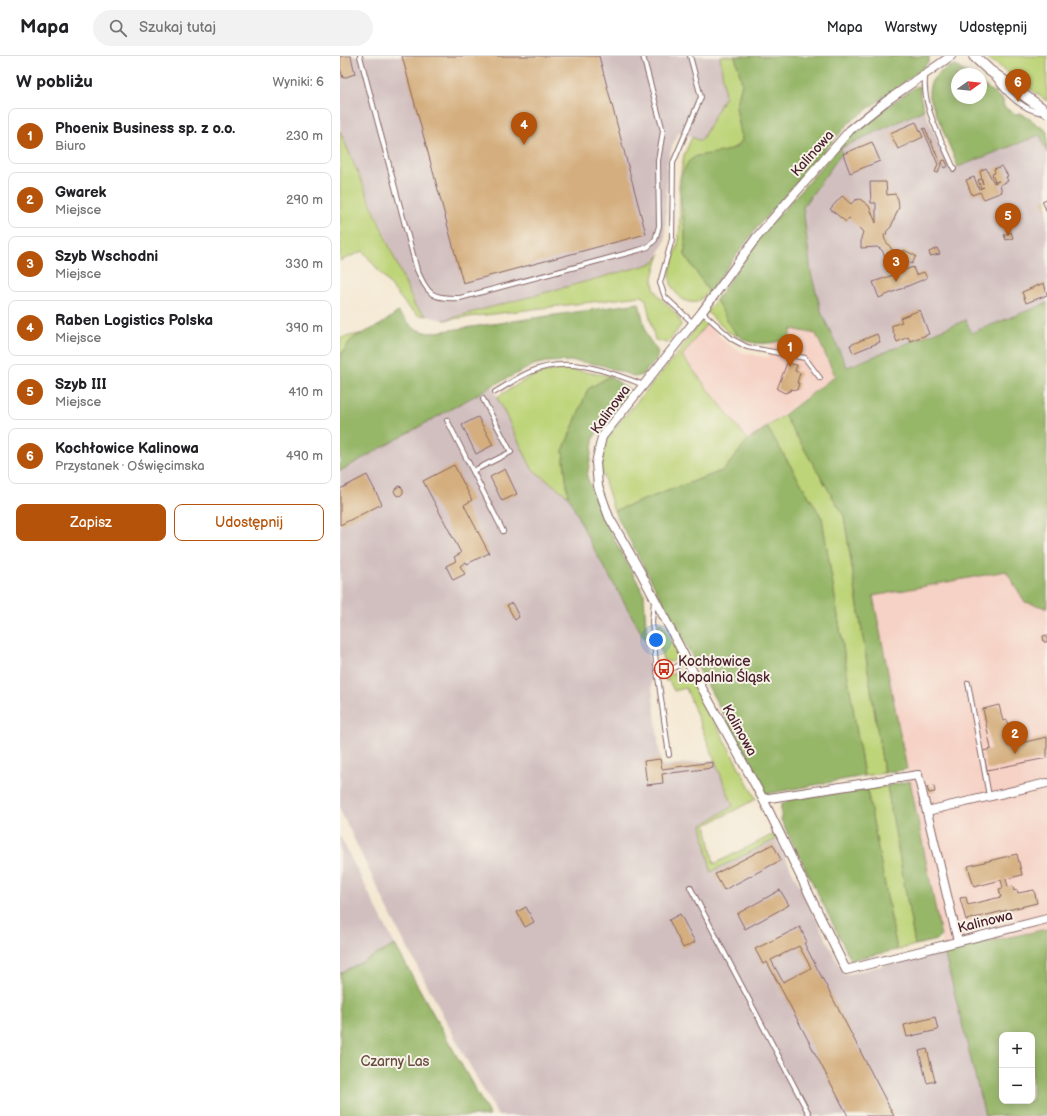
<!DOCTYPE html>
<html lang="pl">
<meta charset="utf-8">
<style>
body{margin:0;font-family:"Balsamiq Sans",sans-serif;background:#f2f2f2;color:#202124}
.controls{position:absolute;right:12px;bottom:12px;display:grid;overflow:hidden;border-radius:8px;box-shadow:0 2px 10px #0003}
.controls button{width:36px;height:36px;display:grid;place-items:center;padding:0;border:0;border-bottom:1px solid #e0e0e0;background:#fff;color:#202124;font:20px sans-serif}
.compass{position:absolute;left:611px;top:12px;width:36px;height:36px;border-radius:50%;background:#fff;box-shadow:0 2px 10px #0003;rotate:75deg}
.you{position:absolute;left:316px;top:584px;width:14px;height:14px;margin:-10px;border:3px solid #fff;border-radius:50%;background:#1a73e8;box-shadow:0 0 0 6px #1a73e833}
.badge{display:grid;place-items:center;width:26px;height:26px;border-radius:50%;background:#b45309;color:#fff;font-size:13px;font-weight:700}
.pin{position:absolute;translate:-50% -33px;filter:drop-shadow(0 1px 2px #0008)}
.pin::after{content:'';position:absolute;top:21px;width:14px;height:12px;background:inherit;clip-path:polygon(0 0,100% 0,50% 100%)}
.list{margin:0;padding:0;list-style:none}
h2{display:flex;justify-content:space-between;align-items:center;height:52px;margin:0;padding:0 16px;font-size:17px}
h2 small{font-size:13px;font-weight:400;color:#757577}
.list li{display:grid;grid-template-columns:26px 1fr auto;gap:12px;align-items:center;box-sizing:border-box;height:56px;margin:0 8px 8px;padding:0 8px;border:1px solid #e0e0e0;border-radius:8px}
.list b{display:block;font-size:15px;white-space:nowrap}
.list p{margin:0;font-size:13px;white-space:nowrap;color:#757577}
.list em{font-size:13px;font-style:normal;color:#757577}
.actions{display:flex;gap:8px;padding:12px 16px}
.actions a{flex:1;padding:9px 0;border:1px solid #b45309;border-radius:8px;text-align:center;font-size:14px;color:#b45309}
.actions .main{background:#b45309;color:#fff}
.icon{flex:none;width:22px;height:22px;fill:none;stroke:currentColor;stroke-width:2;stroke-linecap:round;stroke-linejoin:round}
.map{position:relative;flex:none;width:707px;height:1060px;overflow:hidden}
header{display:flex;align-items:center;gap:24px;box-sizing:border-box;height:56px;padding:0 20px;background:#fff;border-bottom:1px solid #e0e0e0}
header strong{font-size:19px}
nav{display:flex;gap:22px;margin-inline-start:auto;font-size:14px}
.search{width:280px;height:36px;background:#f2f2f2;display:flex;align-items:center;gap:10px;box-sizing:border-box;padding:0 14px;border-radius:22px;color:#757577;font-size:15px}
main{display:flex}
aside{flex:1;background:#fff}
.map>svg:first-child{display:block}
.built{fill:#f6d1c5}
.industrial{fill:#d1bfbf}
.green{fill:#bdd478;stroke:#847a52}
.forest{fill:#96b668;stroke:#706a4a;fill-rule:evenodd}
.building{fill:#d4ae7e;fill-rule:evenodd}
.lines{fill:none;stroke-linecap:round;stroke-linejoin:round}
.service-casing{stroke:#866565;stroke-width:6}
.minor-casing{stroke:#866565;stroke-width:10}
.tertiary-casing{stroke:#866565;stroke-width:12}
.service{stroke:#fff;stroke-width:4}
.minor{stroke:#fff;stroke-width:8}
.tertiary{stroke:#fff;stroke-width:10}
.labels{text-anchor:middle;stroke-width:4;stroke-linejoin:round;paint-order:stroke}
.street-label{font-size:14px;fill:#4a1f2b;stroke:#f7f3e8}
.poi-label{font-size:14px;fill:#4a1f2b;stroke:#f7f3e8;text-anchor:start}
.park-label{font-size:14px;fill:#674c3e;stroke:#f7f3e8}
</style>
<header>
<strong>Mapa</strong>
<div class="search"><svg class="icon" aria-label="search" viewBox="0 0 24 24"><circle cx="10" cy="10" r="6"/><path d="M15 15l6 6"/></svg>Szukaj tutaj</div>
<nav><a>Mapa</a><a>Warstwy</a><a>Udostępnij</a></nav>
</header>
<main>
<aside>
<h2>W pobliżu<small>Wyniki: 6</small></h2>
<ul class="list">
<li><span class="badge">1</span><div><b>Phoenix Business sp. z o.o.</b><p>Biuro</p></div><em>230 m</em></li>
<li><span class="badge">2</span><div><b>Gwarek</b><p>Miejsce</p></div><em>290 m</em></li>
<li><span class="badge">3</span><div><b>Szyb Wschodni</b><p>Miejsce</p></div><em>330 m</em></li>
<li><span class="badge">4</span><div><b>Raben Logistics Polska</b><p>Miejsce</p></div><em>390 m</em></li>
<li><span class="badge">5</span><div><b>Szyb III</b><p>Miejsce</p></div><em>410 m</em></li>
<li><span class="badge">6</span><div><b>Kochłowice Kalinowa</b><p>Przystanek · Oświęcimska</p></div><em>490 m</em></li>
</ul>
<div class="actions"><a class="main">Zapisz</a><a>Udostępnij</a></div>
</aside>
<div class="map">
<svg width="707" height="1060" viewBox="0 0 707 1060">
<rect width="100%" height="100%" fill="#f7f3e8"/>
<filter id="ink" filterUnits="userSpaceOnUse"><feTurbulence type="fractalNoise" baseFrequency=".025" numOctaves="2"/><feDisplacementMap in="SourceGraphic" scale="8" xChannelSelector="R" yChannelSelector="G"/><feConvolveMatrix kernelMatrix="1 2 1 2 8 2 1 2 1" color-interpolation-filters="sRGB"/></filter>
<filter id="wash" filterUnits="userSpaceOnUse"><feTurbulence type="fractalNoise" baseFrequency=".012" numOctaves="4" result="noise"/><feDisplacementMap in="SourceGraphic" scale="16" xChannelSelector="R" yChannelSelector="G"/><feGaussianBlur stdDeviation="0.9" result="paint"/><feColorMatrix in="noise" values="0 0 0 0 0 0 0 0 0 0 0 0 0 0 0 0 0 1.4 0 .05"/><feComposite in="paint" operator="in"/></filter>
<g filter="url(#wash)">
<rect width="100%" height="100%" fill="#f4e8d2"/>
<g class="built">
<polygon points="367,267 386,287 401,296 428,302 431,295 430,288 449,283 452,273 476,278 495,320 408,384 342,300"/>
<polygon points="666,515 685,546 707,552 707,873 604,895 532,540"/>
</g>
<g class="industrial">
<polygon points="0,0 380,0 385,40 361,86 339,75 332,91 327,108 325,185 314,207 104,264 87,260 73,249 48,184 0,75"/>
<polygon points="584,54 611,114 700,79 707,97 707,247 631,277 625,264 507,311 482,258 471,217 463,151 502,97 501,92"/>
<polygon points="152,330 192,413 228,440 250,486 307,587 321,710 375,704 393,750 363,769 371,816 436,783 504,919 604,895 645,1060 158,1060 123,997 57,872 0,754 0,415"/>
<polygon points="0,780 55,889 0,917"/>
</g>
<g class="green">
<path d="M380,0H395L402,27L396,51L402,84C392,98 373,98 356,100L340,122L344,99L352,81L361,85L385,40Z"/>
<polygon points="645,0 707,0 707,45"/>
<polygon points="0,75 75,250 87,260 78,259 67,250 23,195 0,205"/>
<path d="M340,140L345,175V199L369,236L357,246C348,247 344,245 338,239C321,222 336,202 339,183C341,169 339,154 340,140Z"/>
<path d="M320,198C318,206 313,217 313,225C314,246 338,251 341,269L331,283L327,287L315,284L306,244L304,241L301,240L104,264L314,207Z"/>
<polygon points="376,244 398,280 388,276 367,256"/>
<polygon points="362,263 367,267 342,300 408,384 384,414 274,455 261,412 267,381 339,296"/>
<polygon points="24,277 10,285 0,301 0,282"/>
<polygon points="221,312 270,320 248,333 223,395 228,440 192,413 157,341 190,321"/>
<polygon points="444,359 504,460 544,717 524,720 482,462 427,371"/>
<polygon points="319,567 322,568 337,595 337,602 331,606 323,604 316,572"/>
<polygon points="339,615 345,616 349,618 416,743 366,769 374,808 434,778 436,783 371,816 362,769 393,750 346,632 334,635 329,625 325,625 328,620"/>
<polygon points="547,730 575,889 557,894 527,733"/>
</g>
<g class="forest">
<polygon points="395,0 589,0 589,5 583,12 510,66 420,168 369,236 345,199 345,175 339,131 340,122 348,106 356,100 382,96 397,91 402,84 396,51 402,27"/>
<path d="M611,10H616L628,18H617V42H641V27L663,44L664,51L675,58L681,57L707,75V97L700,79L618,111L589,40C588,24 597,17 611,10Z"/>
<path d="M577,30L580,31V39L584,54L501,92L502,97L463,151L471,217L482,258L507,311L626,264L631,277L707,247V552L685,546L666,515L533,540L567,713L544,717L504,460L444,359L495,320L476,278L452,273L449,283C434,287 411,292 398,279C390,272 382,254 376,244L418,183L514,74Z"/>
<polygon points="299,247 307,280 318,296 316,305 302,319 296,321 261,309 236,305 206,306 194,309 152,330 0,415 0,301 10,285 15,281 40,269 58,256 75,273 89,277"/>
<polygon points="270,320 291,335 254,381 247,421 266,468 304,538 307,587 250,486 228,440 223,395 248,333"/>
<polygon points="427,371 482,462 524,720 426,738 274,455 384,414 408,384"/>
<polygon points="570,725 601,880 597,884 575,889 547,730"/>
<polygon points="527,733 557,894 511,904 441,764 441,749 450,743"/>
<path d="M707,873V1060H645L604,895ZM662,979H692V1045H662Z"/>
<polygon points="55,889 150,1060 0,1060 0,917"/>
</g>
<g id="blocks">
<g class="building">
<polygon points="0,0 11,0 15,18 3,22 0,12"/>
<polygon points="62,0 259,0 306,178 123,227"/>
<polygon points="576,66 583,81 558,93 550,77"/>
<polygon points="585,72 601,109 598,117 595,116 598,109 597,106 583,73"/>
<polygon points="532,86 540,105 510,117 503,98"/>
<polygon points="605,104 608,110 604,112 602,105"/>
<polygon points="662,110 668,120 666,121 668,125 660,129 662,136 644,143 640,136 632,139 626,124 634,121 639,133 644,131 641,132 638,124 641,123 643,128 640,115 646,112 654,127 659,125 655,126 652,118 655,117 654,113"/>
<polygon points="530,126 546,126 547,139 555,138 558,143 559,151 551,171 546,176 547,178 544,179 545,184 553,195 562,215 573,211 576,219 584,216 587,222 539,242 533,226 553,219 542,194 537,191 521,192 521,182 523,176 509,162 506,166 490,153 502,140 511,148 515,144 520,143 529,150 536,167 536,147 531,147"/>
<polygon points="707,143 707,156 702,145"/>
<polygon points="671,176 673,182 666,184 664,179"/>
<polygon points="597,192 600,198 590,200 589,196"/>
<polygon points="564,194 576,200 572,208 558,201"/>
<polygon points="704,227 707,239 686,247 682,236"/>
<polygon points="580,254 589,278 570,285 568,281 557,286 551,270 562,266 560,262"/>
<polygon points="537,278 540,286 513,297 510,289"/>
<polygon points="447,307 457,309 455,315 460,317 457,327 459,327 457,334 451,333 450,335 445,337 437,333"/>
<polygon points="138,361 153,389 136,398 122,369"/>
<polygon points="114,409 132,444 124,449 149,497 127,508 126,506 120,510 125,518 113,524 106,510 116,505 114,501 121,497 83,425"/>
<polygon points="165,413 177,438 162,445 150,421"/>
<polygon points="27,419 42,448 0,469 0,433"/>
<polygon points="60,430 63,433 63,437 60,440 56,439 54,435 56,432"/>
<polygon points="172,547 179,561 175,564 167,549"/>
<polygon points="707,579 707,586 704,586 703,580"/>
<polygon points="659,649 663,665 667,664 670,677 665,678 668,690 707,681 707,702 647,714 643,695 651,693 643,653"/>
<polygon points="320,703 322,713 373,706 373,712 322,718 323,727 307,729 304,705"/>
<polygon points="594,730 595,736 589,737 587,731"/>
<polygon points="433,788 441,804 384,834 375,818"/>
<polygon points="677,798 682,819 666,823 668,831 673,830 674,835 677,834 678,837 694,834 697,847 626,864 620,842 626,841 628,849 661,841 659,833 663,832 661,824 634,831 628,810"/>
<polygon points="440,834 449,849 405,873 397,858"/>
<polygon points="186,851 194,866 185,871 177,856"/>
<polygon points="340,858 355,886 343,892 329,864"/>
<path d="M460,871L467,886L464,887L554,1060H508L427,906L423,908L415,893ZM459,890L471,912L443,926L431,904Z"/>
<polygon points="595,961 598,974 567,981 564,969"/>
<polygon points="587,993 595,1025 587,1027 579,995"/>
</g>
</g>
</g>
<g filter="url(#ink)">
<use href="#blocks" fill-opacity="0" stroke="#866565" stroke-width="1"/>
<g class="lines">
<defs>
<g id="service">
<path d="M20,0L77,214C89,239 91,243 120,242L299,194L308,191L315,184L319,170L318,105L323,75L303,0"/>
<polyline points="350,0 361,41 333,107 332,183 320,227 325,241 353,267"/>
<path d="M585,20C582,52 602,84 614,113"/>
<path d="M655,22C667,39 682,54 703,57"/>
<polyline points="362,256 392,283 407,291 465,302 480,322"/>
<path d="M155,336C166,330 178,321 190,316C229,299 267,315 304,329"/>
<polyline points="107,364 163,475"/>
<polyline points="133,415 171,396 143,343"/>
<path d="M314,545L312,566L316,607C326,619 337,612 346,603"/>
<polyline points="316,607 329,699"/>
<polyline points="628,627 649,740"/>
<polyline points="350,831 470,1060"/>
</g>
<g id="minor">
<polyline points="611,0 545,46 510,74 416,182 362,256 262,381 256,407 258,430 269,461 300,515 346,603 423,743 506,914 707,863"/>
<polyline points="423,743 578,719 618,885"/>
<polyline points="587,755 707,727"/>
</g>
<polyline id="tertiary" points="634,0 649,14 707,56"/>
</defs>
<use href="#service" class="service-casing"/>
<use href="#minor" class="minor-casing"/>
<use href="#tertiary" class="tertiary-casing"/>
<use href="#service" class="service"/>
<use href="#minor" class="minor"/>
<use href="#tertiary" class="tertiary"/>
</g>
</g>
<defs>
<symbol id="bus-ring" viewBox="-11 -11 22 22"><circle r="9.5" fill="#f7f3e8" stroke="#c8321e" stroke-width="1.5"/><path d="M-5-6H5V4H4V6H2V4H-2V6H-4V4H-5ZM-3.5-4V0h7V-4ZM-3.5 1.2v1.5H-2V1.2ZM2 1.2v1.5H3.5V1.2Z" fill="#c8321e"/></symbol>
</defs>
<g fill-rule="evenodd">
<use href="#bus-ring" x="313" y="602" width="22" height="22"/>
</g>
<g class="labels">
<g class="street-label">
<text transform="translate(472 97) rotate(-48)" y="5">Kalinowa</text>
<text transform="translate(270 353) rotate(-54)" y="5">Kalinowa</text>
<text transform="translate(400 674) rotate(61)" y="5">Kalinowa</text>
<text transform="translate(645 865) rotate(-14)" y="5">Kalinowa</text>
</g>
<g class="poi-label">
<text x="338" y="610">Kochłowice<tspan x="338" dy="16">Kopalnia Śląsk</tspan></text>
</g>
<g class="park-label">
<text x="55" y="1010">Czarny Las</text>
</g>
</g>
</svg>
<div class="controls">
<button>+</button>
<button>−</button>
</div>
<svg class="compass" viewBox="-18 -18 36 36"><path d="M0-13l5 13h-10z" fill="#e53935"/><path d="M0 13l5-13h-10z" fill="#757577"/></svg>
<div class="you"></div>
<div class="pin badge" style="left:450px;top:311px">1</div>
<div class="pin badge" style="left:675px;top:698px">2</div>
<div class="pin badge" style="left:556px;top:226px">3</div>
<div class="pin badge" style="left:184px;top:89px">4</div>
<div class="pin badge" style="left:668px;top:180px">5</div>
<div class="pin badge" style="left:678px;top:46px">6</div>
</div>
</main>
